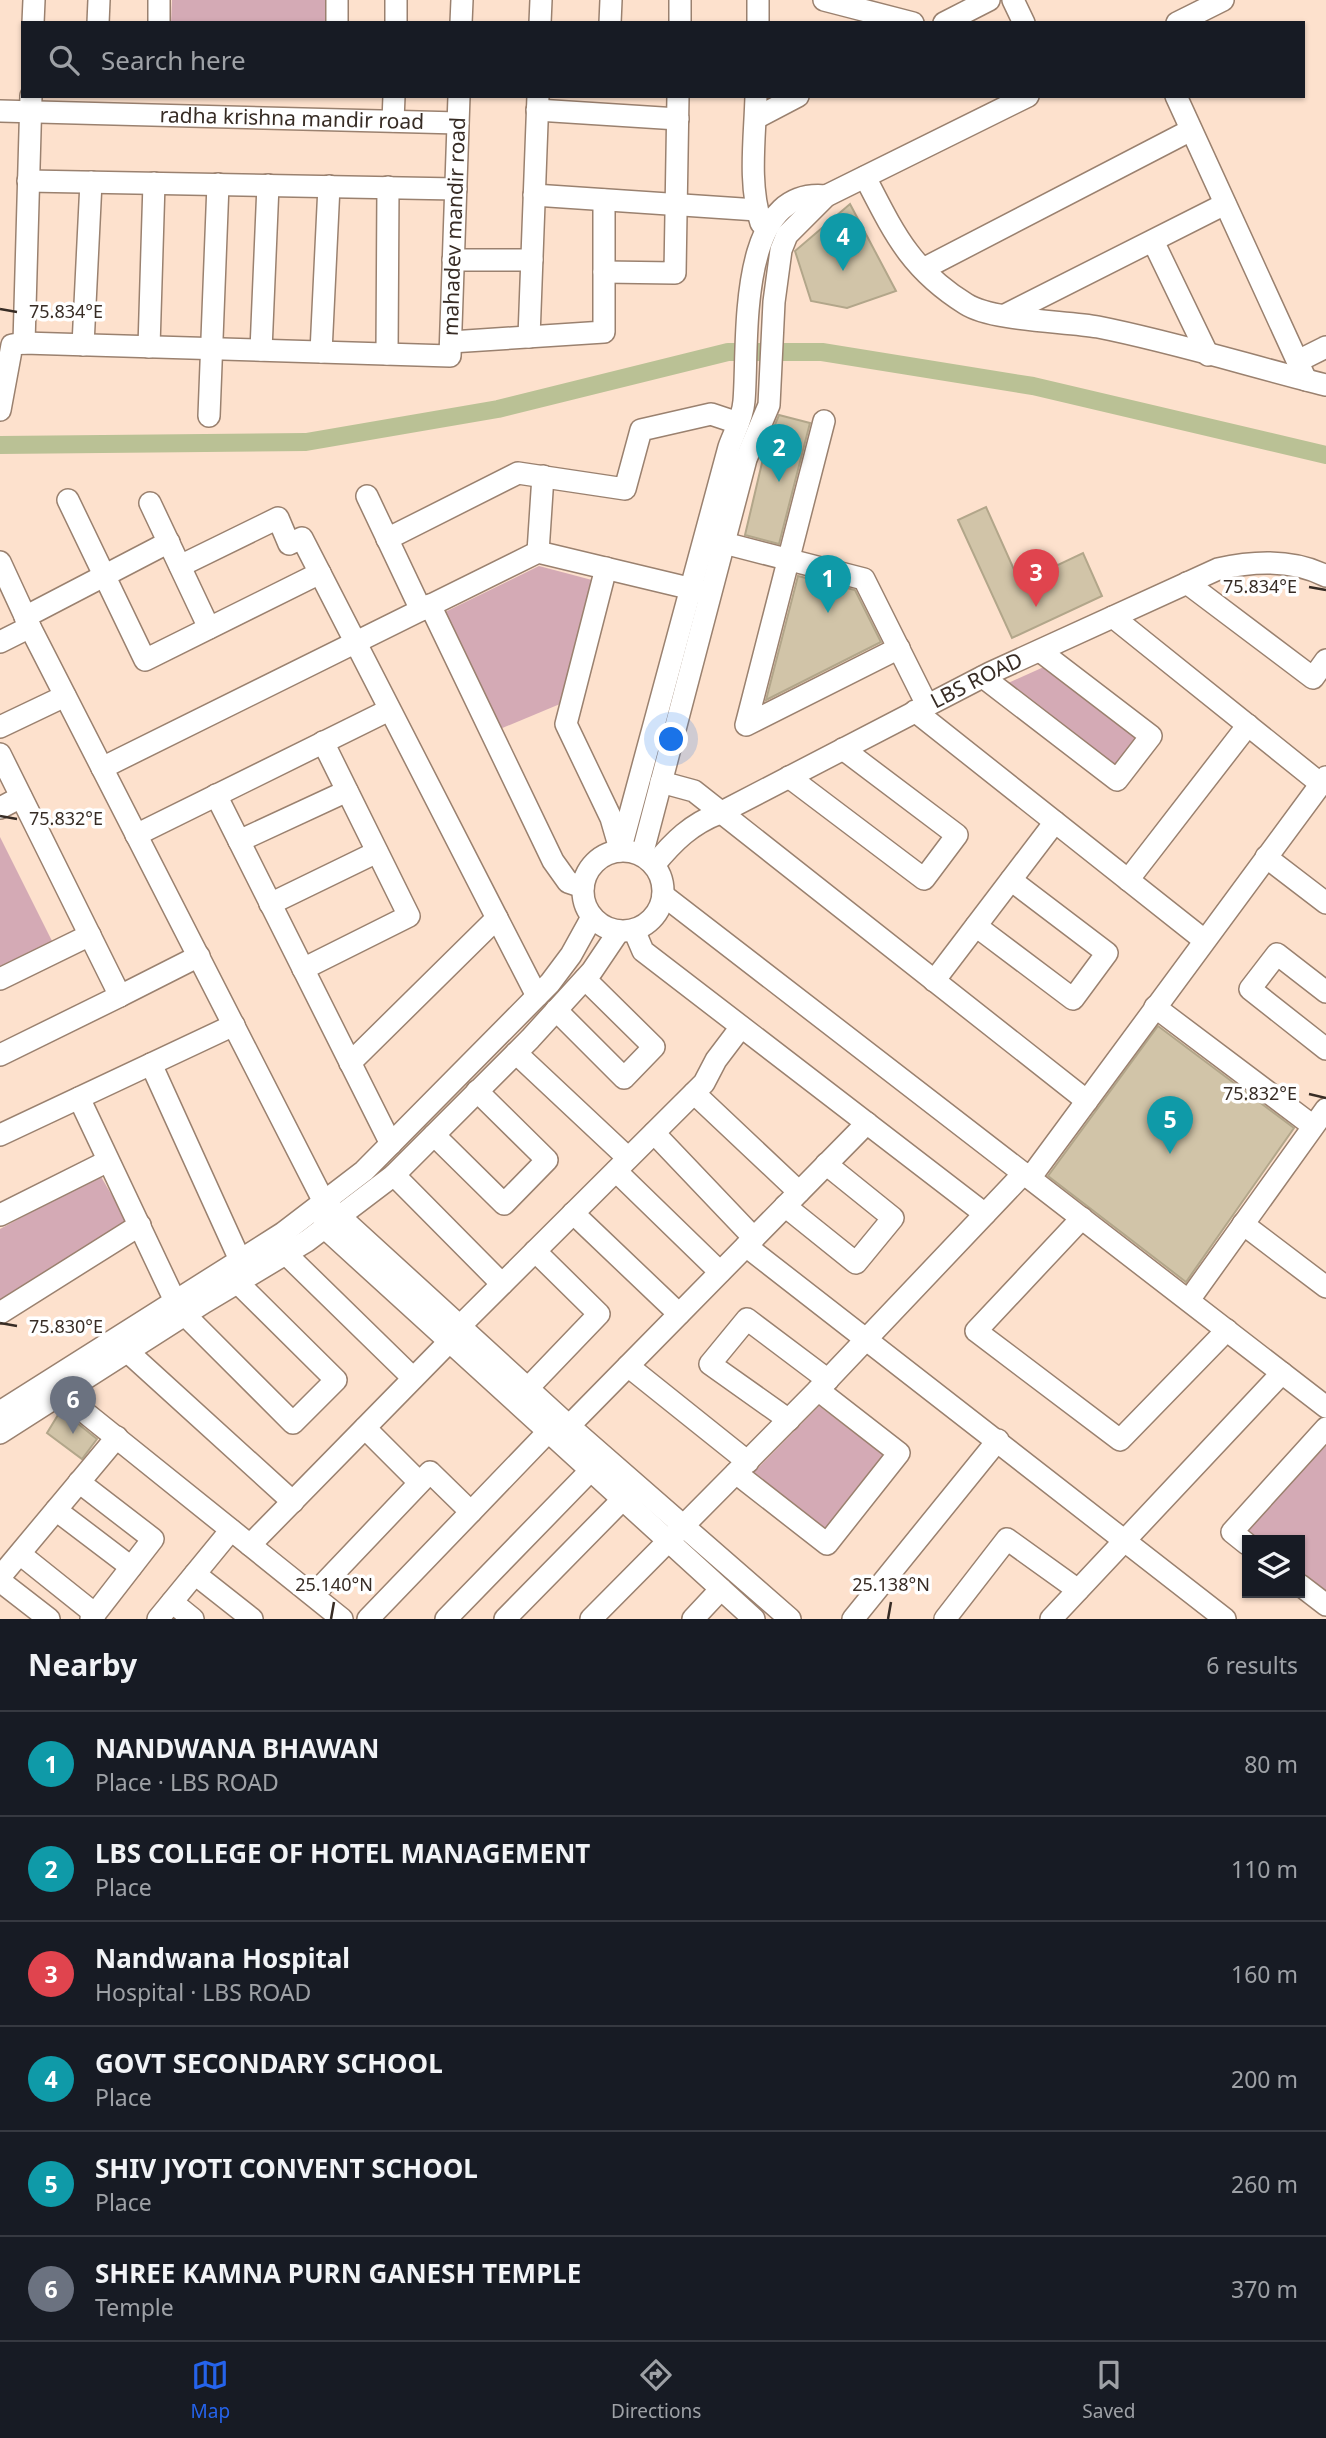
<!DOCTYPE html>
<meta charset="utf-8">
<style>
body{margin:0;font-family:"Noto Sans",sans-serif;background:#242831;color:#f1f3f6}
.controls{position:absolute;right:21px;bottom:21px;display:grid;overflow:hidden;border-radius:0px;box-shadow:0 2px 5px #0004}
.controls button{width:63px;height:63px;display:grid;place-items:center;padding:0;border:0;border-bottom:2px solid #363941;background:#171b24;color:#f1f3f6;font:35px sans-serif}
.you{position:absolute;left:672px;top:740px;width:24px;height:24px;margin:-18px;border:5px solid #fff;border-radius:50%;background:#1a73e8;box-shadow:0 0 0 10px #1a73e833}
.badge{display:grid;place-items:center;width:46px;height:46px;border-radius:50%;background:#2563eb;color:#fff;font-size:23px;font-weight:700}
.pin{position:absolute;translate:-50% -58px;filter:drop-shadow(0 2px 4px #0008)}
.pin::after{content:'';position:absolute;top:37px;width:24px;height:21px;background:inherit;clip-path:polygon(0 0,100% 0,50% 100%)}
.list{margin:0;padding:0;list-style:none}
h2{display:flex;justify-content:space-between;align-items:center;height:91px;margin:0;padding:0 28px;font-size:30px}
h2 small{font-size:23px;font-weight:400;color:#9ea1a6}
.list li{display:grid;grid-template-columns:46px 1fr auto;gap:21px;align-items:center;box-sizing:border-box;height:105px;padding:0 28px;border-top:2px solid #363941}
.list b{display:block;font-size:26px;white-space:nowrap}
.list p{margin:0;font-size:23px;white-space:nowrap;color:#9ea1a6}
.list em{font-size:23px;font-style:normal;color:#9ea1a6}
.icon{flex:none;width:38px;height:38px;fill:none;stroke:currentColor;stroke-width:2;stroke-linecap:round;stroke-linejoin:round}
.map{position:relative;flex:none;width:1326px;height:1619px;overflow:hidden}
.search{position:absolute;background:#171b24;box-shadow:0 2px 5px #0004;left:21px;right:21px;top:21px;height:77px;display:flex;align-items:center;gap:18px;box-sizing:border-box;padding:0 24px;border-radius:0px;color:#9ea1a6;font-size:26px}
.sheet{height:721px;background:#171b24}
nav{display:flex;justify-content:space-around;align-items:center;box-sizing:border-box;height:98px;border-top:2px solid #363941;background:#171b24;font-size:19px;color:#9ea1a6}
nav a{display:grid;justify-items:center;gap:4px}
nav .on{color:#2563eb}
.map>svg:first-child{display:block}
.green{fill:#d4aab5}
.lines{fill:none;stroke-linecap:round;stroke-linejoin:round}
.canal{stroke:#bac195;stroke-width:18}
.building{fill:#d1c4a8;stroke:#b2a68a;stroke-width:2}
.minor-casing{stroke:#9a816f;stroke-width:24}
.minor{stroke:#fff;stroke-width:21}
.ticks{fill:none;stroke:#372c25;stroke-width:2.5}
.labels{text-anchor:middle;stroke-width:7;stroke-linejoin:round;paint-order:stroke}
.street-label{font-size:21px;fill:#372c25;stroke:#fff}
.ticks-label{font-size:18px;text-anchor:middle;fill:#372c25;stroke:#fff;stroke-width:7;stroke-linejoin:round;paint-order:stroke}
</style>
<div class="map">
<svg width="1326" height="1619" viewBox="0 0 1326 1619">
<rect width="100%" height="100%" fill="#fde1cd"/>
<g class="green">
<polygon points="172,0 328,0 328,23 171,23"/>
<polygon points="539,566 592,580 560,704 500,729 445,612"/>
<polygon points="1046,666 1139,737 1115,768 1006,684"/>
<polygon points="0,837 54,945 0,972"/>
<polygon points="100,1175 127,1221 0,1300 0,1229"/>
<polygon points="819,1406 885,1456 823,1532 753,1473"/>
<polygon points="1326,1446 1326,1593 1300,1572 1300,1540 1259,1540 1246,1529"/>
</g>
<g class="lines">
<polyline class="canal" points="0,445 306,442 498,409 728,352 822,352 1033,386 1326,455"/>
</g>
<g class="building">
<polygon points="850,204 896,291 847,308 811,301 795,251"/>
<polygon points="779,415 810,423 779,544 745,535 766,446"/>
<polygon points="986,507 1020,583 1083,553 1102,596 1012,638 958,520"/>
<polygon points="798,576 855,590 881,642 766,700"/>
<polygon points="1158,1026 1294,1128 1186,1282 1048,1176"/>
<polygon points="61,1410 97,1439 82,1459 47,1433"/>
</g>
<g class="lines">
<defs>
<g id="minor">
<polyline points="337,0 337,23"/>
<polyline points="824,0 913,23"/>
<polyline points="1013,0 1024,23"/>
<polyline points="33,23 34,0"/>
<polyline points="98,23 99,0"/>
<polyline points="159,23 159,0"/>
<polyline points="396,23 396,0"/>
<polyline points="461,23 462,0"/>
<polyline points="540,23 541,0"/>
<polyline points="610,23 611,0"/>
<polyline points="680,23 680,0"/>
<polyline points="758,23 758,0"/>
<polyline points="944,23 989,0"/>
<polyline points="1177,23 1223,0"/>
<path d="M756,96C755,137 748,184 761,223"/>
<polyline points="1176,96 1306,380"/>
<polyline points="537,110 678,119"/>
<path id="s1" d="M0,111L458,123"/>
<polyline points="756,118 798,96"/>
<polyline points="393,121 394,96"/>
<path d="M865,177C894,233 910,269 966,304C993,321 1065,321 1098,327C1174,342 1250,366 1326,385"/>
<polyline points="28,181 456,189"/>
<polyline points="534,195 757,210"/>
<polyline points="1153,241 1208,355"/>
<polyline points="453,260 532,260"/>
<polyline points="923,269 1191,130"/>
<polyline points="604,272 675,273 678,96"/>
<polyline points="1005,315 1225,204"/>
<polyline points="529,337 538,96"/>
<polyline points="451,342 604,332 604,200"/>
<polyline points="24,343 31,96"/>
<polyline points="83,345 91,182"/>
<polyline points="149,347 154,183"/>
<polyline points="261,350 268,185"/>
<polyline points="321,352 329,186"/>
<polyline points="387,354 388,187"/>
<polyline points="1298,361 1326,347"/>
<path id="s2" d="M0,410L12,345L24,343L450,356L459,96"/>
<polyline points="209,416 218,184"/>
<polyline points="824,421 746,725 899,648"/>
<polyline points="367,496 421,610"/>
<polyline points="68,500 145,660 320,573"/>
<polyline points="150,503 209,628"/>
<polyline points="387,539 518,473 625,489 641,430 711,414 738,423"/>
<polyline points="724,543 864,579 927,705"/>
<polyline points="538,552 543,476"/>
<polyline points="0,562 30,627 324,1202 569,1426 790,1619"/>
<polyline points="180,566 278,518 289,544 302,538 537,996"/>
<polyline points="606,568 566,724 611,818 620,849"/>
<polyline points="1187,583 1313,678 1326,660"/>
<polyline points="430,605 553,861 568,882 583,887"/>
<polyline points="25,617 169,542"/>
<polyline points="1113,617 1321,784"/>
<polyline points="0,642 30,627"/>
<polyline points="983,677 1117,780 1151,736 1040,651"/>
<polyline points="915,711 1204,940"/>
<polyline points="0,727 65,696"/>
<polyline points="0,754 120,996 199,956"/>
<polyline points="102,768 538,552 705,592"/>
<polyline points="789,777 924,879 957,835 843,749"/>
<polyline points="661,782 694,791 1087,1101"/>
<polyline points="216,795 391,1144"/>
<polyline points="0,808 21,797"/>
<polyline points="136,835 389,710"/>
<polyline points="239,841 347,791"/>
<path d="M620,851L729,447C734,433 743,417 744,401C749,345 735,186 826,196"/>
<circle cx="623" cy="891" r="40"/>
<polyline points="642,855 746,459 769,405 774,302 781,250 787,235 826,196 1028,96"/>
<polyline points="1266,857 1326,903"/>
<path id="s3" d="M654,865C674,841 691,824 720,813L990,673L1218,569C1253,561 1293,559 1326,576"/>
<polyline points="1128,880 1248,725"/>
<polyline points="663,895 1326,1407"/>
<polyline points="270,904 377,852"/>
<polyline points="976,926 1073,999 1107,953 1011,880"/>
<polyline points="634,930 643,951 985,1214"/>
<polyline points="303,969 409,916 323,742"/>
<polyline points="0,979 90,935"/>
<polyline points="934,981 1055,822"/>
<polyline points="1326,992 1277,954 1250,989 1326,1049"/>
<polyline points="1155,1007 1313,1126"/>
<polyline points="556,1010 624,1078 654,1047 585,979"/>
<polyline points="516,1053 628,1158"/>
<polyline points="0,1055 120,996"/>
<polyline points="350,1063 497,918"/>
<polyline points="151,1064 240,1260"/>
<polyline points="694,1093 799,1192"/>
<polyline points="79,1098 175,1301"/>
<polyline points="654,1133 754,1238"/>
<polyline points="0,1135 234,1025"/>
<polyline points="434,1135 504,1204 547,1160 477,1091"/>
<polyline points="616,1171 720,1272"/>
<polyline points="394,1175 502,1284"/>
<polyline points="1030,1178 1326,777"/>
<polyline points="785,1206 856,1263 893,1218 826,1164"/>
<polyline points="573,1213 679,1314"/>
<polyline points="324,1214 325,1228 754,1619"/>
<polyline points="0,1215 108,1161"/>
<polyline points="1082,1218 976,1331 1120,1440 1227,1330"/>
<polyline points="1243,1224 1326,1287"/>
<polyline points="746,1246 1225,1619"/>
<polyline points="286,1254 413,1378"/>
<polyline points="1189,1300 1326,1109"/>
<polyline points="0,1313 140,1225"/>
<polyline points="185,1315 293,1423 336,1380 238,1283"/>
<polyline points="461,1325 704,1083 716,1060 741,1027"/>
<polyline points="128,1352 293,1502"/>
<polyline points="628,1366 748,1462"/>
<polyline points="528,1388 599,1314 535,1251"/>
<polyline points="62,1394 342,1619"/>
<polyline points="0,1412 283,1233 364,1171 550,983 571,955 592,917"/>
<polyline points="789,1420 710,1364 747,1319 828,1380"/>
<polyline points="569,1426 867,1123"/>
<polyline points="365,1428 419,1482"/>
<polyline points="0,1433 205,1302 307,1241 394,1175 530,1039 592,971 619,931"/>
<polyline points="736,1473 827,1544 899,1453 818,1390"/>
<polyline points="79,1482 153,1539 91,1619"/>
<polyline points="56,1510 131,1567"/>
<polyline points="1247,1544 1232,1532 1326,1428"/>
<polyline points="250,1545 449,1342"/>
<polyline points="20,1554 95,1614"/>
<polyline points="195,1574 252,1619"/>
<polyline points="0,1577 117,1437"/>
<polyline points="0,1581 49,1619"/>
<polyline points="1300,1585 1326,1605"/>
<polyline points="313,1595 430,1472 471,1512"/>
<polyline points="172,1602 193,1619"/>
<polyline points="158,1619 231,1530"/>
<polyline points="368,1619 548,1432"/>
<polyline points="446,1619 590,1471"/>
<polyline points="505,1619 622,1500"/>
<polyline points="591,1619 818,1390 1024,1173"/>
<polyline points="693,1619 721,1589"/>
<polyline points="853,1619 998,1440"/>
<polyline points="945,1619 1007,1539 1078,1590"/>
<polyline points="1051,1619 1282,1373"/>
</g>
</defs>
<use href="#minor" class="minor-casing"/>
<use href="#minor" class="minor"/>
</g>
<path class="ticks" d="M0,309L17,312M1309,587L1326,590M0,816L17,819M1309,1094L1326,1098M0,1323L17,1326M331,1619L334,1602M888,1619L891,1602"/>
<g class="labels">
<g class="street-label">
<text dy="7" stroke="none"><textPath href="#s1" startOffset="292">radha krishna mandir road</textPath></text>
<text dy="7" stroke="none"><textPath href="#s2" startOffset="634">mahadev mandir road</textPath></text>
<text dy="7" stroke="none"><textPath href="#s3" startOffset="374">LBS ROAD</textPath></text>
</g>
</g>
<g class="ticks-label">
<text x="66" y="318">75.834°E</text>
<text x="1260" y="593">75.834°E</text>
<text x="66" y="825">75.832°E</text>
<text x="1260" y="1100">75.832°E</text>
<text x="66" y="1333">75.830°E</text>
<text x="334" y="1591">25.140°N</text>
<text x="891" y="1591">25.138°N</text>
</g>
</svg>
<div class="controls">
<button><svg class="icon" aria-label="layers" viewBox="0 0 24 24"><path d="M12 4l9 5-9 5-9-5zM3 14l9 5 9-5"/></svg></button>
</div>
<div class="you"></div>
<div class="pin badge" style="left:828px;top:613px;background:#0f9aa8">1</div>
<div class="pin badge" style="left:779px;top:482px;background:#0f9aa8">2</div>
<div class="pin badge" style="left:1036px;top:607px;background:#e0444e">3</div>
<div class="pin badge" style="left:843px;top:271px;background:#0f9aa8">4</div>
<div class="pin badge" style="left:1170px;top:1154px;background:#0f9aa8">5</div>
<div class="pin badge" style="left:73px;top:1434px;background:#6b7280">6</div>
<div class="search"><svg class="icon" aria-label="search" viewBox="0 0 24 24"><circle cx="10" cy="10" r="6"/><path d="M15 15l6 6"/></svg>Search here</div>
</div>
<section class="sheet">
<h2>Nearby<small>6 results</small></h2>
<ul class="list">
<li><span class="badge" style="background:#0f9aa8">1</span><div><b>NANDWANA BHAWAN</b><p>Place · LBS ROAD</p></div><em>80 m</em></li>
<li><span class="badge" style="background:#0f9aa8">2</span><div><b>LBS COLLEGE OF HOTEL MANAGEMENT</b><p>Place</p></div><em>110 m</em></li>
<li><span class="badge" style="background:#e0444e">3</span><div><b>Nandwana Hospital</b><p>Hospital · LBS ROAD</p></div><em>160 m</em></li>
<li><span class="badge" style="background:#0f9aa8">4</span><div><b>GOVT SECONDARY SCHOOL</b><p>Place</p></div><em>200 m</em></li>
<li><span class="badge" style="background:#0f9aa8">5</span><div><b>SHIV JYOTI CONVENT SCHOOL</b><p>Place</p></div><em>260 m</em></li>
<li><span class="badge" style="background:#6b7280">6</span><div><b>SHREE KAMNA PURN GANESH TEMPLE</b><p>Temple</p></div><em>370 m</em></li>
</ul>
</section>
<nav>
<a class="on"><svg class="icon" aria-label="map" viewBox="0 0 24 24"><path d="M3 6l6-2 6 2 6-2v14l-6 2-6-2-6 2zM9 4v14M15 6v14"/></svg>Map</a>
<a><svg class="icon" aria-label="directions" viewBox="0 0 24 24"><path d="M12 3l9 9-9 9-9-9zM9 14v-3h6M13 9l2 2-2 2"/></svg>Directions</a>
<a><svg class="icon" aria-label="saved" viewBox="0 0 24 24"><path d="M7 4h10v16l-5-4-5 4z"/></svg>Saved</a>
</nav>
